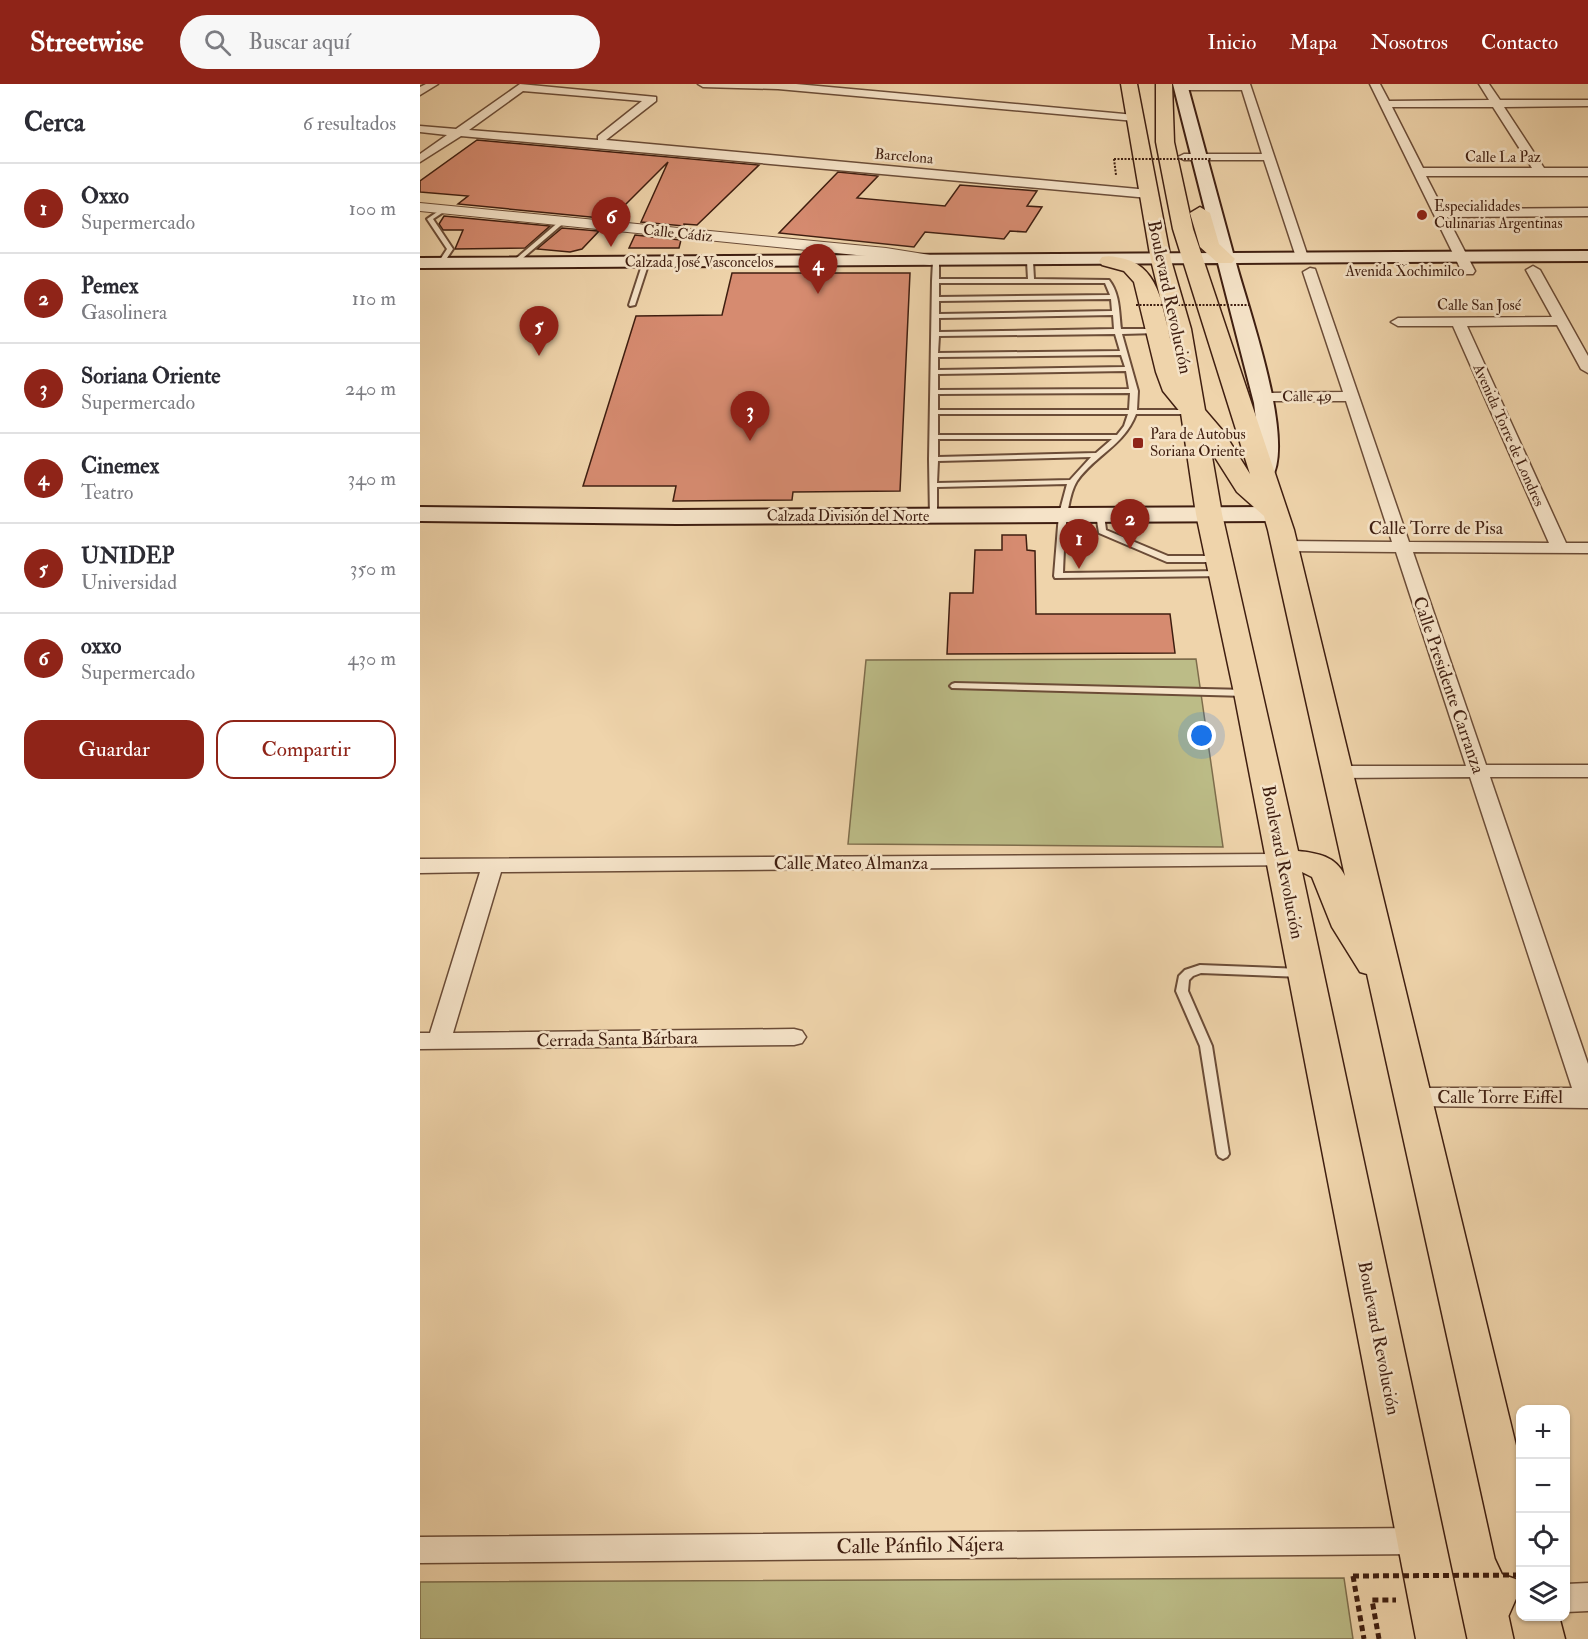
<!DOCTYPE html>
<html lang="es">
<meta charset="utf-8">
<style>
body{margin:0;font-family:"IM FELL Double Pica",serif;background:#f7f7f7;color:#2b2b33}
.controls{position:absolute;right:18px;bottom:18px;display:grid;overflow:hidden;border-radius:12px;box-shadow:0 2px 4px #0004}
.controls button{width:54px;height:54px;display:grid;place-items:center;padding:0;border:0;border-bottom:2px solid #e1e1e2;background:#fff;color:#2b2b33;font:30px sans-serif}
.you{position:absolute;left:782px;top:652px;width:21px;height:21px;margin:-15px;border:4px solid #fff;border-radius:50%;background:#1a73e8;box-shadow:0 0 0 9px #1a73e833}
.badge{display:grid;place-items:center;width:39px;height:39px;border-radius:50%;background:#8f2418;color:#fff;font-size:20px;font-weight:700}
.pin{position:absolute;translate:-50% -50px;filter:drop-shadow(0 2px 3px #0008)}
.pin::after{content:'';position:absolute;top:32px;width:21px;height:18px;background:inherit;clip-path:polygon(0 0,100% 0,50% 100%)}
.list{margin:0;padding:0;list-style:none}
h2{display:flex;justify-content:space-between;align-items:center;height:78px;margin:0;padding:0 24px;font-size:26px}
h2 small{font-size:20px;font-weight:400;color:#7c7c81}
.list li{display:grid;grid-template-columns:39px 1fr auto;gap:18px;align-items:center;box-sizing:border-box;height:90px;padding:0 24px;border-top:2px solid #e1e1e2}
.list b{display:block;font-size:22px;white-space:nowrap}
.list p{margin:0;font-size:20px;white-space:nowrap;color:#7c7c81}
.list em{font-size:20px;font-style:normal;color:#7c7c81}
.actions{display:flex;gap:12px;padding:18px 24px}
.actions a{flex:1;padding:14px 0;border:2px solid #8f2418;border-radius:18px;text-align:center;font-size:21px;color:#8f2418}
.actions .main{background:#8f2418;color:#fff}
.icon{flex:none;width:33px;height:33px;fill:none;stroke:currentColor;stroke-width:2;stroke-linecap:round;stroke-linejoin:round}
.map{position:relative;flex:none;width:1168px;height:1555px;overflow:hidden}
header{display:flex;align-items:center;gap:36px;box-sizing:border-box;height:84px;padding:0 30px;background:#8f2418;color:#fff}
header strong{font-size:28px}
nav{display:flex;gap:33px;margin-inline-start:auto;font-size:21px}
.search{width:420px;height:54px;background:#f7f7f7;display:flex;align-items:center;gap:15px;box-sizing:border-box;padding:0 21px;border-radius:33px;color:#7c7c81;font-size:22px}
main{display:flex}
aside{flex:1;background:#fff}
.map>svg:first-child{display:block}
.green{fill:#bcbc87;stroke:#7e6d4c;stroke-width:1.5}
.building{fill:#d68b70;stroke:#3f1e10;stroke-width:1.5}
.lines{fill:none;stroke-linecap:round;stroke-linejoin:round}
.service-casing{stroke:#6b4c37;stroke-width:4}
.minor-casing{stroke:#6b4c37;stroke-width:3}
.tertiary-casing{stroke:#6b4c37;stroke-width:2}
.secondary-casing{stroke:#3f1e10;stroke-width:4}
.primary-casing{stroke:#3f1e10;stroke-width:3}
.path-far1{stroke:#3f1e10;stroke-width:2;stroke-dasharray:2 1.5;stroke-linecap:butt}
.path{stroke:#3f1e10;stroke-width:5;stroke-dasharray:6 4;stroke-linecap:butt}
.service{fill:#f5e3c8;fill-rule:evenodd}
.minor{fill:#f5e3c8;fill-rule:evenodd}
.tertiary{fill:#f5e3c8;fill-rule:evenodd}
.secondary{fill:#f5e3c8;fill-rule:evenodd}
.primary{fill:#efd4ab;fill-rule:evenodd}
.path-bridge-far1{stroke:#3f1e10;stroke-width:2;stroke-dasharray:2 1.5;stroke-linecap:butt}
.path-bridge{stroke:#3f1e10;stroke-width:5;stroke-dasharray:6 4;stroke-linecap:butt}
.poi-dot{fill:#8f2418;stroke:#f5e3c8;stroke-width:2}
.labels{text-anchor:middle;stroke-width:5;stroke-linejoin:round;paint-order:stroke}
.far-street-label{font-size:15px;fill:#3f1e10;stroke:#f5e3c8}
.far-poi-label{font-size:15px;fill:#3f1e10;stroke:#f5e3c8;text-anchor:start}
.street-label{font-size:18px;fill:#3f1e10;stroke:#f5e3c8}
.near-street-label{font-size:21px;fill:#3f1e10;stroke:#f5e3c8}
</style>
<header>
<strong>Streetwise</strong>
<div class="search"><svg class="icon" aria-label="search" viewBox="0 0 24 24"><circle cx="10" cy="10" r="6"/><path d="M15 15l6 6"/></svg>Buscar aquí</div>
<nav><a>Inicio</a><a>Mapa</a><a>Nosotros</a><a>Contacto</a></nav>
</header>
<main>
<aside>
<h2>Cerca<small>6 resultados</small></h2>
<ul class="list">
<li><span class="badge">1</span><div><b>Oxxo</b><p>Supermercado</p></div><em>100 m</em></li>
<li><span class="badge">2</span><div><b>Pemex</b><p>Gasolinera</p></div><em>110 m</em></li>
<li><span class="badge">3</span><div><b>Soriana Oriente</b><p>Supermercado</p></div><em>240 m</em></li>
<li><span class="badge">4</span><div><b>Cinemex</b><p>Teatro</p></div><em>340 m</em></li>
<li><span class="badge">5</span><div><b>UNIDEP</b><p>Universidad</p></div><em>350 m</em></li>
<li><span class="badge">6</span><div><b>oxxo</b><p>Supermercado</p></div><em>430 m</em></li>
</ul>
<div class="actions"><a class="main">Guardar</a><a>Compartir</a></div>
</aside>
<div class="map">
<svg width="1168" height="1555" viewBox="0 0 1168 1555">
<rect width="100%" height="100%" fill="#efd4ab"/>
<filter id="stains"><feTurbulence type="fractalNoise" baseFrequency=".00333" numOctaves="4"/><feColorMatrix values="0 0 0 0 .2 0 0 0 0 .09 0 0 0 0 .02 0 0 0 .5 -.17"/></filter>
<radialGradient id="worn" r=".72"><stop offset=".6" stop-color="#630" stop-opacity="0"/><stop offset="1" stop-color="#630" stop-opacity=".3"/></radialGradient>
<g class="green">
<polygon points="776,575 803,763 428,760 446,576"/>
<polygon points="924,1494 933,1555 0,1555 0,1498"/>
</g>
<g class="building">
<polygon points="57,56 339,81 277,141 264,140 264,142 221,138 248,78 191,135 38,120 48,112 0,108 0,97"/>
<polygon points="418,88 458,92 437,114 525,122 540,101 617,107 607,122 622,123 606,148 590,147 584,155 505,148 494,163 359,149"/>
<polygon points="24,132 130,142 105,164 35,165 43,146 23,146 19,140"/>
<polygon points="142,144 179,147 162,165 150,168 117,165"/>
<polygon points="215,151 261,156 259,164 209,164"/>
<polygon points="312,189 490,189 480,407 373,408 372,416 253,417 256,402 163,402 216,232 302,231"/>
<polygon points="582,451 606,451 607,466 615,467 616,530 750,530 755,569 527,570 530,509 553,509 555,466 582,466"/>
</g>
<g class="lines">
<defs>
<g id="service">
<polygon points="23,124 25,125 25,127 13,135 33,165 23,180 21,181 18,179 27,165 7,135"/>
<polygon points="141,136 146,137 96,180 92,180 92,178"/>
<path d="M516,175L519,177V195H608L607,177L610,175L613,177L614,195L689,196C700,210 699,228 701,245H737L740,247L737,249L702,250L718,307L717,326H772L776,328L772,330H716C704,362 675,371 657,397C645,416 644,466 643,489L803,487L807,490L806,492L635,494L634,492L639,430L647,400L517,403V431L516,433H510L509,375L512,197L513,177ZM519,199H685L690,211L519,213ZM691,215L692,227L519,230V217ZM693,231L694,245L519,248V234ZM695,250L700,267L518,269L519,252ZM701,271L705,283L518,286V273ZM706,287L709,305L518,306V290ZM710,309L709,326H518V310ZM518,330H708L704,342L697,351H518ZM518,355H692L676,369L518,373ZM671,373L650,396L517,399L518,377Z"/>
<polygon points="226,176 229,178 215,221 210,222 209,221 223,178"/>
<polygon points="677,428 680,428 684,430 686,446 748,472 800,472 804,475 800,478 747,478 679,449 676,430"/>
<polygon points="535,599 826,606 831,609 826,612 532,604 530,602 532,600"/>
<polygon points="780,881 882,885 888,889 882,893 781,889 773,892 769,896 768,907 792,962 809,1070 807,1073 803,1075 799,1073 797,1070 780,962 756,907 759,892 765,886"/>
</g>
<g id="minor">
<polygon points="6,0 18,0 0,11 0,3"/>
<path d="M100,0L236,13V17L186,56L729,106L735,110L729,114L41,52L0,78V70L27,51L0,48V42L36,45ZM103,7L222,17L178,52V56L49,46Z"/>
<polygon points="278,0 376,0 715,31 721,34 715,37 358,5 283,3"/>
<polygon points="830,0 888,173 887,176 877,176 876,173 844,76 764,76 758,73 764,70 842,70 822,6 761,6 756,3 760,0"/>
<path d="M950,0H960L969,17L1069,16L1059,0H1069L1080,16H1168V22L1084,23L1124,84H1168V92H1006L1023,125L1168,124V132L1027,133L1055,187L1053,190H1043ZM972,23H1073L1112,84H1003Z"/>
<polygon points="1113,182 1120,186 1168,272 1168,289 1161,285 1137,241 1047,242 1146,459 1168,459 1168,469 993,468 1066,681 1168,681 1168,693 1070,693 1168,980 1168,1024 993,1022 984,1019 981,1013 984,1007 993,1004 1152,1004 1050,693 916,694 909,692 906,688 909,684 916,682 1046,682 976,468 865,467 857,462 865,457 972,458 926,317 842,317 835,313 842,309 923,308 883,188 890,184 895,185 989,458 1129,459 1033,242 978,242 971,238 978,234 1132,233 1106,186"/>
<polygon points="862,770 869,771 872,776 869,781 81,788 33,949 374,945 382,947 386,953 382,959 374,961 0,965 0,949 10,949 60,788 0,789 0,775"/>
<polygon points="1000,1444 1011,1448 1015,1457 1011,1466 1000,1470 0,1479 0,1453"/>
<polygon points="1168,1499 1168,1527 1146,1528 1146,1500"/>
</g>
<polygon id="tertiary" points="0,119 466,164 510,171 518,176 510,181 466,174 0,127"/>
<g id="secondary">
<path d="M753,0H767L813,169L1168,167V177L816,179C828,224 876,358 851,395H835L832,390L839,360L834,319L798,179L0,184V174L796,169Z"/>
<polygon points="0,423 257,426 856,423 864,425 867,430 864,435 856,437 257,440 0,437"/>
</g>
<g id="primary">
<path d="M701,0H717L751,176L771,245L785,326L803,347L830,390L753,145L736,58V0H752L754,58L773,145L874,446L1100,1378V1495L1083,1489L1076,1474L947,890L940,888L912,843L892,793L882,788L1046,1555H996L814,609L776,430L761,329L743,307L736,288L714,198L704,187L682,181L679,177L682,173C690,171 697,173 705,175C742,185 743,230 752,262L731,176ZM791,367L817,408L844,432L848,446L925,792C916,772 897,769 878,767L802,430Z"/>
<polygon points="780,123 790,129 799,160 815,175 812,179 798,179 780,163 770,129"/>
<polygon points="1100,1515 1100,1532 1139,1532 1145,1555 1095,1555 1090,1532 1097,1516"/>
</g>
</defs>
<use href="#service" class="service-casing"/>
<use href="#minor" class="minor-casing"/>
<use href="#tertiary" class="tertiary-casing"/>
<use href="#secondary" class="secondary-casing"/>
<use href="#primary" class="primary-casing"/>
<polyline class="path-far1" points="694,75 696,91"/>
<g class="path">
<polyline points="933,1492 944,1555"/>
<polyline points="959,1555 952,1516 976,1516"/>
</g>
<use href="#service" class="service"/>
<use href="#minor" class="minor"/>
<use href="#tertiary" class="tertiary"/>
<use href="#secondary" class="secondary"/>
<use href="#primary" class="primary"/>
<g class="path-bridge-far1">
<polyline points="694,75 791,75"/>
<polyline points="716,221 830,221"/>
</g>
<polyline class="path-bridge" points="933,1492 1100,1491"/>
</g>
<g class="poi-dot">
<circle cx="1002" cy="131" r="6"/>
<rect x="712" y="353" width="12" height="12" rx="3"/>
</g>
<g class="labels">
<g class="far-street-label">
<text transform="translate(484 72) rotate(5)" y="5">Barcelona</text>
<text x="1083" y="78">Calle La Paz</text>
<text transform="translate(258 149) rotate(6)" y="5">Calle Cádiz</text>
<text x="279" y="183">Calzada José Vasconcelos</text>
<text x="985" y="192">Avenida Xochimilco</text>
<text x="1059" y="226">Calle San José</text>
<text transform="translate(887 312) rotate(-1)" y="5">Calle 49</text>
<text transform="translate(1089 351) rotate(66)" y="5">Avenida Torre de Londres</text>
<text x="428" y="437">Calzada División del Norte</text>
</g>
<g class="far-poi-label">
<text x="1014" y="127">Especialidades<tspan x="1014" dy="17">Culinarias Argentinas</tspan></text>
<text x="730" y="355">Para de Autobus<tspan x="730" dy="17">Soriana Oriente</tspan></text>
</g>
<g class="street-label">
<text transform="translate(750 213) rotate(78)" y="6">Boulevard Revolución</text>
<text x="1016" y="450">Calle Torre de Pisa</text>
<text transform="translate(1029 601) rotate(71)" y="6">Calle Presidente Carranza</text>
<text transform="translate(863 778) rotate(79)" y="6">Boulevard Revolución</text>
<text x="431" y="785">Calle Mateo Almanza</text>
<text transform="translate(197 955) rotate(-1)" y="6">Cerrada Santa Bárbara</text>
<text x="1080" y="1019">Calle Torre Eiffel</text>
<text transform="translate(959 1254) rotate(79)" y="6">Boulevard Revolución</text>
</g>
<g class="near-street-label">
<text transform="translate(500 1461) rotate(-1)" y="7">Calle Pánfilo Nájera</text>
</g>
</g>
<rect width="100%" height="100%" filter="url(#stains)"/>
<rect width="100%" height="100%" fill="url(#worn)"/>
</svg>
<div class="controls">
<button>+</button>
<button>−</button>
<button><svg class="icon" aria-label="locate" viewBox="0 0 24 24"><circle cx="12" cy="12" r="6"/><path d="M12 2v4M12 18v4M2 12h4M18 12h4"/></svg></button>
<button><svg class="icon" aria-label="layers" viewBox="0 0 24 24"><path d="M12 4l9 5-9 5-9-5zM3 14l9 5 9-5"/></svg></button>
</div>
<div class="you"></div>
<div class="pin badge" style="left:659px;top:485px">1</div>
<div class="pin badge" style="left:710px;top:465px">2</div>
<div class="pin badge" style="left:330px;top:357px">3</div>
<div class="pin badge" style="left:398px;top:210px">4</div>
<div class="pin badge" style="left:119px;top:272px">5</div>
<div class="pin badge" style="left:191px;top:163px">6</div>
</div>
</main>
